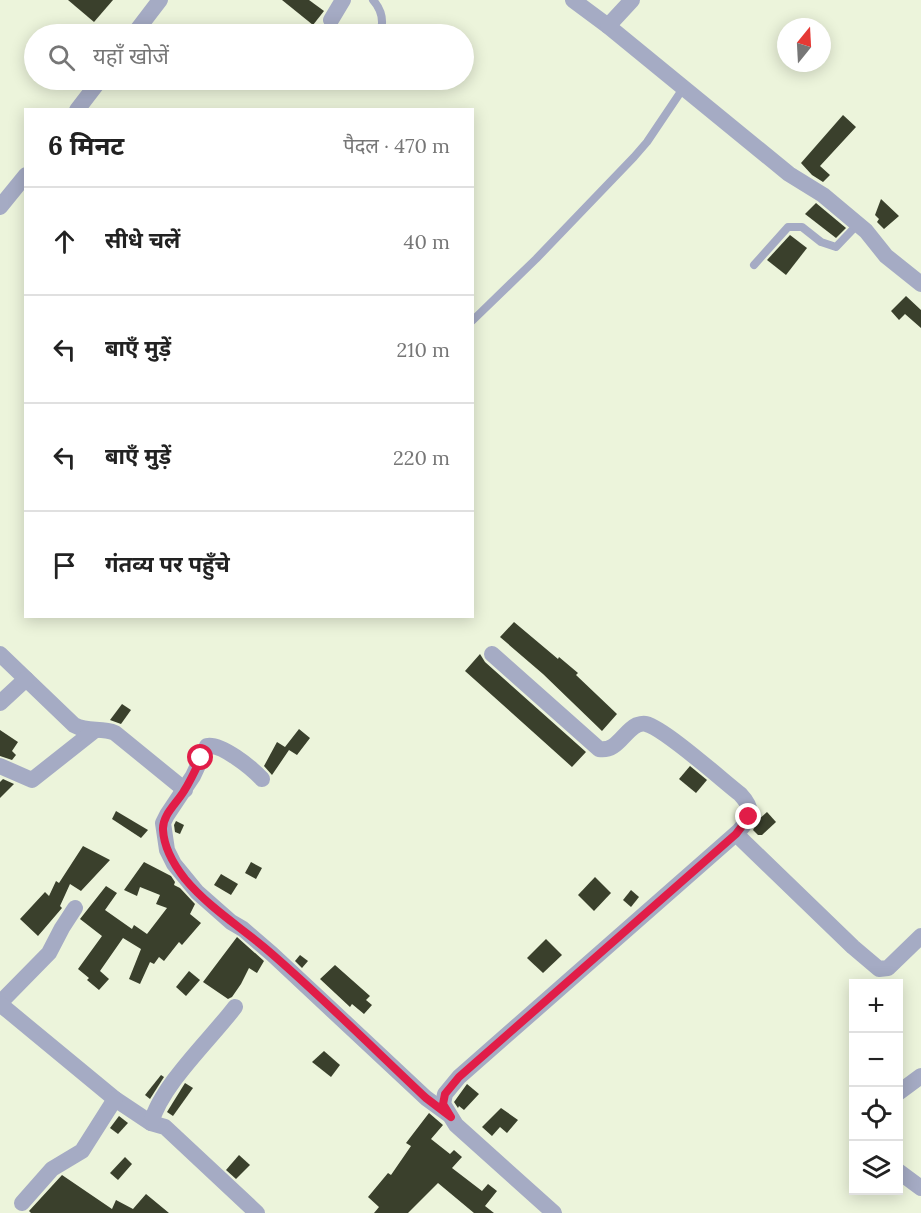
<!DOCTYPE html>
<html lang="hi">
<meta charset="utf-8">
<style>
body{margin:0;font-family:Lora,"Noto Sans Devanagari",serif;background:#f2f2f2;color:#222}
.controls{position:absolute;right:18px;bottom:18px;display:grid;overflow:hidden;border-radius:0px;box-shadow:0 3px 15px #0003}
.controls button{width:54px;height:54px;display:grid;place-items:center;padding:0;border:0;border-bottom:2px solid #e0e0e0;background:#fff;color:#222;font:30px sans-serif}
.compass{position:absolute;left:777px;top:18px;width:54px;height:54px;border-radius:50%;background:#fff;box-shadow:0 3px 15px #0003;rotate:18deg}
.stop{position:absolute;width:18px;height:18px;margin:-14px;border:4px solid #e11d48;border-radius:50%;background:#fff}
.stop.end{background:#e11d48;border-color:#fff;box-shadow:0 2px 6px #0008}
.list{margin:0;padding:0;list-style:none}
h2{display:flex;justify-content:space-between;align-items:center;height:78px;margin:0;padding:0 24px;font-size:26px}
h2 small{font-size:20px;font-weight:400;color:#767676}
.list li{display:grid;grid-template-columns:39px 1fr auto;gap:18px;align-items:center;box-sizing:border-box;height:108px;padding:0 24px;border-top:2px solid #e0e0e0}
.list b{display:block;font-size:22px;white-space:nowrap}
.list em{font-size:20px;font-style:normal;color:#767676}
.icon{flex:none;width:33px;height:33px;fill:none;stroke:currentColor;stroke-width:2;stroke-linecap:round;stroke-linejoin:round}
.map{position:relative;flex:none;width:921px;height:1213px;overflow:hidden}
.search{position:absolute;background:#fff;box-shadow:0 3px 15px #0003;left:24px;top:24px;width:450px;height:66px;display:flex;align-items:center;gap:15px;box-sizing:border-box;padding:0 21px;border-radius:33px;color:#767676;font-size:22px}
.panel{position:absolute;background:#fff;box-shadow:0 3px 15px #0003;left:24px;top:108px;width:450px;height:510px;border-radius:0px}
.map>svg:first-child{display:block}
.building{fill:#3a402c}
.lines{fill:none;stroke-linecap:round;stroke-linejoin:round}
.service{stroke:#a5abc4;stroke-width:8}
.minor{stroke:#a5abc4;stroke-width:16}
.route{stroke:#e11d48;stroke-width:8}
</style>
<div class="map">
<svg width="921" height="1213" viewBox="0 0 921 1213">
<rect width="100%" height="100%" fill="#ecf4db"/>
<g class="building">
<polygon points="68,0 113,0 94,22"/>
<polygon points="282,0 309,0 324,11 313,25"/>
<polygon points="843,115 856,127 820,166 830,175 823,182 812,175 801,163"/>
<polygon points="881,199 899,216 884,229 877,222 879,219 875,215"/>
<polygon points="816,203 846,228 836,238 805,214"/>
<polygon points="790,235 807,248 786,275 767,260"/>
<polygon points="906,296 921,310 921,328 905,314 899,320 891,311"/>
<polygon points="514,622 558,659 559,657 578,673 576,675 617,714 602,731 543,674 500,637"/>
<polygon points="480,654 485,662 586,752 572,767 465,671"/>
<polygon points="122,704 131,710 121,724 110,720"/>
<polygon points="299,729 310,738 297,755 289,750 272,775 264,766 277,742 285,747"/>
<polygon points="0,730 18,742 12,751 16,755 12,760 0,756"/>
<polygon points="690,766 707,780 696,793 679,779"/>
<polygon points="3,779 14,784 0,798 0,782"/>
<polygon points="116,811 148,830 141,838 112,819"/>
<polygon points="767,812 776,822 762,835 758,835 753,830 759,819"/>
<polygon points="176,821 184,825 180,834 175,832 174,825"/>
<polygon points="83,846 110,860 81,891 70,884 60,906 62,908 38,936 20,919 45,892 49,896 56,881 59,883"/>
<polygon points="144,862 171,876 175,882 174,885 180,888 195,904 190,914 201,923 182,945 179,942 164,961 159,957 154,964 150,962 140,984 129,979 141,949 123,938 100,971 109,979 99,990 87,980 89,978 78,969 102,936 80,919 106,886 117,893 105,910 132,929 134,925 147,934 167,908 156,904 160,895 140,887 137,896 124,890"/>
<polygon points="251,862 262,868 256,879 245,873"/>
<polygon points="221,874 238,884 231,895 214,885"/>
<polygon points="595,877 611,893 594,911 578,895"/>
<polygon points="631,890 639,897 631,907 623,900"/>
<polygon points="237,937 264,961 257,973 249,968 241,984 232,997 228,999 203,982"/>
<polygon points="546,939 562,955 543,973 527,958"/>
<polygon points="300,955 308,961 302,968 295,961"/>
<polygon points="335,965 370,996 366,1000 372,1005 364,1014 352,1004 350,1007 320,979"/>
<polygon points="189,971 200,980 186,996 176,987"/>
<polygon points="324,1051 340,1065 331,1077 312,1062"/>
<polygon points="161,1075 164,1077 150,1099 145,1095"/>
<polygon points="185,1083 193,1088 173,1116 167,1112"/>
<polygon points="467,1084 479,1094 464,1110 459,1106 458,1108 454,1102"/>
<polygon points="501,1108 518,1120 507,1133 500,1127 492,1136 482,1127"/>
<polygon points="429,1113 443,1125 431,1139 450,1154 454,1150 462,1157 452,1168 482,1191 488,1184 497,1191 485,1206 494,1213 474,1213 438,1183 408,1213 374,1213 379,1207 368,1197 388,1173 391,1175 411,1146 406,1143"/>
<polygon points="119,1116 128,1123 118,1134 110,1128"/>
<polygon points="239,1155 250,1165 236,1179 226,1170"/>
<polygon points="125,1157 132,1164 118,1180 110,1173"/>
<polygon points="62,1175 112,1209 116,1200 133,1209 146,1194 169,1213 31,1213 29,1211"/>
</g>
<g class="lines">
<g class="service">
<path d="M373,0C382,10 384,22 380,34"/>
<polyline points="754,265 788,227 802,227 821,242 836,247 857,225"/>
<polyline points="472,321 536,259 634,157 647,142 684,87"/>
</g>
<g class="minor">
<polyline points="573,0 608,26 789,174 823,195 866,231 886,256 921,284"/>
<polyline points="331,20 343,0"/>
<polyline points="608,26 632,0"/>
<polyline points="134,34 160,0"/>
<polyline points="77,110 100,80"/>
<polyline points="0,207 26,175"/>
<path d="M0,654L74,725C88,733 101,727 115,733L185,790"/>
<path d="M492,654L599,749C617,752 623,732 637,725C640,724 643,723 646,724C664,728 722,780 740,794C754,809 752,816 739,831L459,1077L445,1094L443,1104L456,1125L554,1213"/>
<polyline points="0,703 26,679"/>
<polyline points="0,766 32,780 94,731"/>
<path d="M262,779C252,768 221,743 207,746L193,776L167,815L163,823L167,850L174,864L197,892L231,922L243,929L272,954L426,1098L448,1114"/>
<polyline points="736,834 853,947 879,969 888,968 921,936"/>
<polyline points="0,1003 49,953 62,928 75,908"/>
<polyline points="0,1004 115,1099 151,1123 165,1127 257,1213"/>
<polyline points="898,1093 921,1076"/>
<path d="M151,1123C162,1084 210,1040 235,1007"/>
<polyline points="898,1171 921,1188"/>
<polyline points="22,1203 52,1169 82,1151 115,1099"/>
</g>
</g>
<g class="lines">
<path class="route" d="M201,758C196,769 191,780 184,791C177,803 162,815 163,830C164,848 174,865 185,879C210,909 244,929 272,954C325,1000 375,1050 426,1098L451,1117L443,1104L445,1094L459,1077L736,834L749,817"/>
</g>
</svg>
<div class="controls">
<button>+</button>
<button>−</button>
<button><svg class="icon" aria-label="locate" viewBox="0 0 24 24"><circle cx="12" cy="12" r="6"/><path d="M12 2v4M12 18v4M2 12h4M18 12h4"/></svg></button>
<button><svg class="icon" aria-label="layers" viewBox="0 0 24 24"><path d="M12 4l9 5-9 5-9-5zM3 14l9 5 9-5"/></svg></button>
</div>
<svg class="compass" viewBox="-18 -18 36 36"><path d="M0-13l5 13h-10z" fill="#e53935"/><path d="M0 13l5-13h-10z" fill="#767676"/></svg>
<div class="stop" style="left:201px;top:758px"></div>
<div class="stop end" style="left:749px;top:817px"></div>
<div class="search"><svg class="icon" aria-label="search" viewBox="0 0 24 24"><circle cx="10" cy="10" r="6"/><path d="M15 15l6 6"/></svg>यहाँ खोजें</div>
<section class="panel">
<h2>6 मिनट<small>पैदल · 470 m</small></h2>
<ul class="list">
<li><svg class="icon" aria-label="ahead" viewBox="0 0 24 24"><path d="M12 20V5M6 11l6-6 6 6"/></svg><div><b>सीधे चलें</b></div><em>40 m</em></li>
<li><svg class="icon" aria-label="left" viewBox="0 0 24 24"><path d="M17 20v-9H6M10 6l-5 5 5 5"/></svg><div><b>बाएँ मुड़ें</b></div><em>210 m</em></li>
<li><svg class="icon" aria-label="left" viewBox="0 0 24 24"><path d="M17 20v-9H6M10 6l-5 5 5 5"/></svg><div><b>बाएँ मुड़ें</b></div><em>220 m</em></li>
<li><svg class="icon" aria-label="arrive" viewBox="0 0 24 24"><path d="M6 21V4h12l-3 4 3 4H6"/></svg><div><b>गंतव्य पर पहुँचे</b></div></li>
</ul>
</section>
</div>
